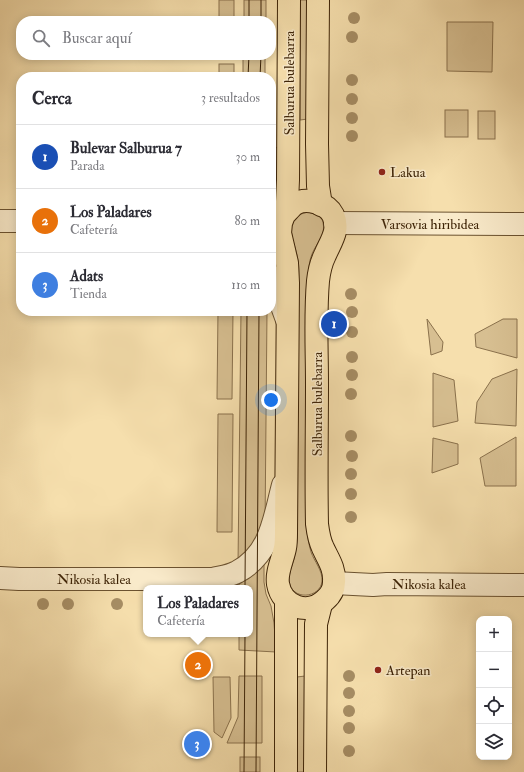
<!DOCTYPE html>
<html lang="es">
<meta charset="utf-8">
<style>
body{margin:0;font-family:"IM FELL Double Pica",serif;background:#f7f7f7;color:#2b2b33}
.controls{position:absolute;right:12px;bottom:12px;display:grid;overflow:hidden;border-radius:8px;box-shadow:0 2px 10px #0003}
.controls button{width:36px;height:36px;display:grid;place-items:center;padding:0;border:0;border-bottom:1px solid #e1e1e2;background:#fff;color:#2b2b33;font:20px sans-serif}
.you{position:absolute;left:271px;top:400px;width:14px;height:14px;margin:-10px;border:3px solid #fff;border-radius:50%;background:#1a73e8;box-shadow:0 0 0 6px #1a73e833}
.badge{display:grid;place-items:center;width:26px;height:26px;border-radius:50%;background:#0f766e;color:#fff;font-size:13px;font-weight:700}
.pin{position:absolute;translate:-50% -50%;border:2px solid #fff;box-shadow:0 1px 4px #0006}
.popup{position:absolute;left:143px;top:585px;width:110px;height:52px;box-sizing:border-box;display:grid;place-content:center;border-radius:8px;background:#fff;filter:drop-shadow(0 1px 3px #0005);font-size:13px;white-space:nowrap;color:#7c7c81}
.popup b{font-size:15px;color:#2b2b33}
.popup::after{content:'';position:absolute;left:50%;top:100%;margin-left:-8px;border:8px solid transparent;border-top-color:#fff}
.list{margin:0;padding:0;list-style:none}
h2{display:flex;justify-content:space-between;align-items:center;height:52px;margin:0;padding:0 16px;font-size:17px}
h2 small{font-size:13px;font-weight:400;color:#7c7c81}
.list li{display:grid;grid-template-columns:26px 1fr auto;gap:12px;align-items:center;box-sizing:border-box;height:64px;padding:0 16px;border-top:1px solid #e1e1e2}
.list b{display:block;font-size:15px;white-space:nowrap}
.list p{margin:0;font-size:13px;white-space:nowrap;color:#7c7c81}
.list em{font-size:13px;font-style:normal;color:#7c7c81}
.icon{flex:none;width:22px;height:22px;fill:none;stroke:currentColor;stroke-width:2;stroke-linecap:round;stroke-linejoin:round}
.map{position:relative;flex:none;width:524px;height:772px;overflow:hidden}
.search{position:absolute;background:#fff;box-shadow:0 2px 10px #0003;left:16px;top:16px;width:260px;height:44px;display:flex;align-items:center;gap:10px;box-sizing:border-box;padding:0 14px;border-radius:16px;color:#7c7c81;font-size:15px}
.panel{position:absolute;background:#fff;box-shadow:0 2px 10px #0003;left:16px;top:72px;width:260px;height:244px;border-radius:16px}
.map>svg:first-child{display:block}
.green{fill:#d7bf91;stroke:#8a714c}
.lines{fill:none;stroke-linecap:round;stroke-linejoin:round}
.minor-casing{stroke:#6b5230;stroke-width:24}
.major-casing{stroke:#3d2306;stroke-width:24}
.minor{stroke:#f9eaca;stroke-width:22}
.major{stroke:#f6dfad;stroke-width:22}
.tram{stroke:#3d2306;stroke-width:1}
.tree{fill:#a68d64}
.poi-dot{fill:#8f2418;stroke:#f9eaca;stroke-width:1.5}
.labels{text-anchor:middle;stroke-width:3;stroke-linejoin:round;paint-order:stroke}
.street-label{font-size:14px;fill:#3d2306;stroke:#f9eaca}
.poi-label{font-size:14px;fill:#3d2306;stroke:#f9eaca;text-anchor:start}
</style>
<div class="map">
<svg width="524" height="772" viewBox="0 0 524 772">
<rect width="100%" height="100%" fill="#f6dfad"/>
<filter id="stains"><feTurbulence type="fractalNoise" baseFrequency=".005" numOctaves="4"/><feColorMatrix values="0 0 0 0 .2 0 0 0 0 .09 0 0 0 0 .02 0 0 0 .5 -.17"/></filter>
<radialGradient id="worn" r=".72"><stop offset=".6" stop-color="#630" stop-opacity="0"/><stop offset="1" stop-color="#630" stop-opacity=".3"/></radialGradient>
<g class="green">
<rect x="219" y="0" width="15" height="21"/>
<rect x="244" y="0" width="22" height="21"/>
<polygon points="300,0 308,0 308,119 300,120"/>
<polygon points="447,22 493,22 492,72 447,71"/>
<rect x="243" y="55" width="22" height="22"/>
<rect x="219" y="64" width="15" height="13"/>
<rect x="445" y="110" width="23" height="27"/>
<rect x="478" y="111" width="17" height="28"/>
<path d="M271,147L279,148C278,168 278,189 271,208Z"/>
<path d="M308,212C315,214 321,215 323,222C326,236 317,242 312,254C309,261 309,268 308,276L306,522C307,532 308,542 311,552C314,561 323,571 322,581C321,598 291,602 289,580C289,573 292,566 294,559C295,553 296,547 297,541L298,290C298,281 300,271 298,261C296,242 279,218 308,212Z"/>
<polygon points="218,311 233,311 232,399 217,399"/>
<polygon points="241,311 267,311 265,529 238,564"/>
<polygon points="427,319 443,342 442,351 431,355"/>
<polygon points="503,319 517,319 517,358 476,347 475,334"/>
<polygon points="517,369 516,426 475,423 477,402 492,379"/>
<polygon points="433,373 454,380 458,421 433,427"/>
<polygon points="218,414 233,414 232,532 217,532"/>
<polygon points="516,437 516,486 485,486 480,458"/>
<polygon points="433,438 458,444 458,464 432,473"/>
<polygon points="264,564 264,582 266,594 271,606 274,623 276,652 239,650 239,634 250,634 250,588 239,588 239,580 250,575"/>
<polygon points="239,676 262,676 262,743 227,743 238,717"/>
<polygon points="305,676 305,772 296,772 297,677"/>
<polygon points="213,677 230,677 231,718 222,738 214,732"/>
<rect x="240" y="757" width="20" height="15"/>
</g>
<g class="lines">
<defs>
<g id="minor">
<polyline points="0,221 21,221"/>
<polyline points="335,223 524,224"/>
<polyline points="271,276 287,320"/>
<path d="M0,578L19,579H213C221,577 230,576 237,572C271,554 274,519 283,485"/>
<polyline points="334,583 373,585 387,584 524,585"/>
</g>
<g id="major">
<polyline points="318,0 317,144 318,186 321,205"/>
<path d="M284,215C288,211 291,207 295,204C306,197 327,203 333,215C340,230 331,241 325,255C321,263 319,272 318,281C315,315 317,350 317,384C317,431 316,477 317,524C318,532 319,540 323,548C328,559 335,568 334,582C334,590 331,595 325,600C308,616 282,607 278,584C276,572 283,559 285,548C286,543 286,538 286,533L288,283L287,263L280,233L281,223L284,215L287,202L288,180L289,0"/>
<polyline points="286,772 286,601"/>
<polyline points="315,772 316,624 321,604"/>
</g>
</defs>
<use href="#minor" class="minor-casing"/>
<use href="#major" class="major-casing"/>
<use href="#minor" class="minor"/>
<use href="#major" class="major"/>
<g class="tram">
<polyline points="249,21 249,0"/>
<polyline points="261,21 261,0"/>
<polyline points="248,77 249,55"/>
<polyline points="260,77 261,55"/>
<polyline points="245,588 247,311"/>
<polyline points="244,772 245,634"/>
<polyline points="256,772 259,311"/>
</g>
</g>
<g class="tree">
<circle cx="354" cy="18" r="6"/>
<circle cx="352" cy="37" r="6"/>
<circle cx="352" cy="80" r="6"/>
<circle cx="352" cy="99" r="6"/>
<circle cx="352" cy="118" r="6"/>
<circle cx="352" cy="136" r="6"/>
<circle cx="351" cy="294" r="6"/>
<circle cx="352" cy="312" r="6"/>
<circle cx="352" cy="332" r="6"/>
<circle cx="352" cy="357" r="6"/>
<circle cx="352" cy="375" r="6"/>
<circle cx="351" cy="394" r="6"/>
<circle cx="351" cy="436" r="6"/>
<circle cx="352" cy="456" r="6"/>
<circle cx="351" cy="474" r="6"/>
<circle cx="351" cy="494" r="6"/>
<circle cx="351" cy="517" r="6"/>
<circle cx="43" cy="604" r="6"/>
<circle cx="68" cy="604" r="6"/>
<circle cx="117" cy="604" r="6"/>
<circle cx="349" cy="676" r="6"/>
<circle cx="349" cy="693" r="6"/>
<circle cx="349" cy="711" r="6"/>
<circle cx="349" cy="728" r="6"/>
<circle cx="349" cy="751" r="6"/>
</g>
<g class="poi-dot">
<circle cx="382" cy="172" r="4"/>
<circle cx="378" cy="670" r="4"/>
</g>
<g class="labels">
<g class="street-label">
<text transform="translate(289 83) rotate(-90)" y="5">Salburua bulebarra</text>
<text x="430" y="229">Varsovia hiribidea</text>
<text transform="translate(317 404) rotate(-90)" y="5">Salburua bulebarra</text>
<text x="94" y="584">Nikosia kalea</text>
<text x="429" y="589">Nikosia kalea</text>
</g>
<g class="poi-label">
<text x="390" y="177">Lakua</text>
<text x="386" y="675">Artepan</text>
</g>
</g>
<rect width="100%" height="100%" filter="url(#stains)"/>
<rect width="100%" height="100%" fill="url(#worn)"/>
</svg>
<div class="controls">
<button>+</button>
<button>−</button>
<button><svg class="icon" aria-label="locate" viewBox="0 0 24 24"><circle cx="12" cy="12" r="6"/><path d="M12 2v4M12 18v4M2 12h4M18 12h4"/></svg></button>
<button><svg class="icon" aria-label="layers" viewBox="0 0 24 24"><path d="M12 4l9 5-9 5-9-5zM3 14l9 5 9-5"/></svg></button>
</div>
<div class="you"></div>
<div class="pin badge" style="left:334px;top:324px;background:#1a4fb4">1</div>
<div class="pin badge" style="left:198px;top:665px;background:#e8710a">2</div>
<div class="popup"><b>Los Paladares</b>Cafetería</div>
<div class="pin badge" style="left:197px;top:744px;background:#3f7fe0">3</div>
<div class="search"><svg class="icon" aria-label="search" viewBox="0 0 24 24"><circle cx="10" cy="10" r="6"/><path d="M15 15l6 6"/></svg>Buscar aquí</div>
<section class="panel">
<h2>Cerca<small>3 resultados</small></h2>
<ul class="list">
<li><span class="badge" style="background:#1a4fb4">1</span><div><b>Bulevar Salburua 7</b><p>Parada</p></div><em>30 m</em></li>
<li><span class="badge" style="background:#e8710a">2</span><div><b>Los Paladares</b><p>Cafetería</p></div><em>80 m</em></li>
<li><span class="badge" style="background:#3f7fe0">3</span><div><b>Adats</b><p>Tienda</p></div><em>110 m</em></li>
</ul>
</section>
</div>
